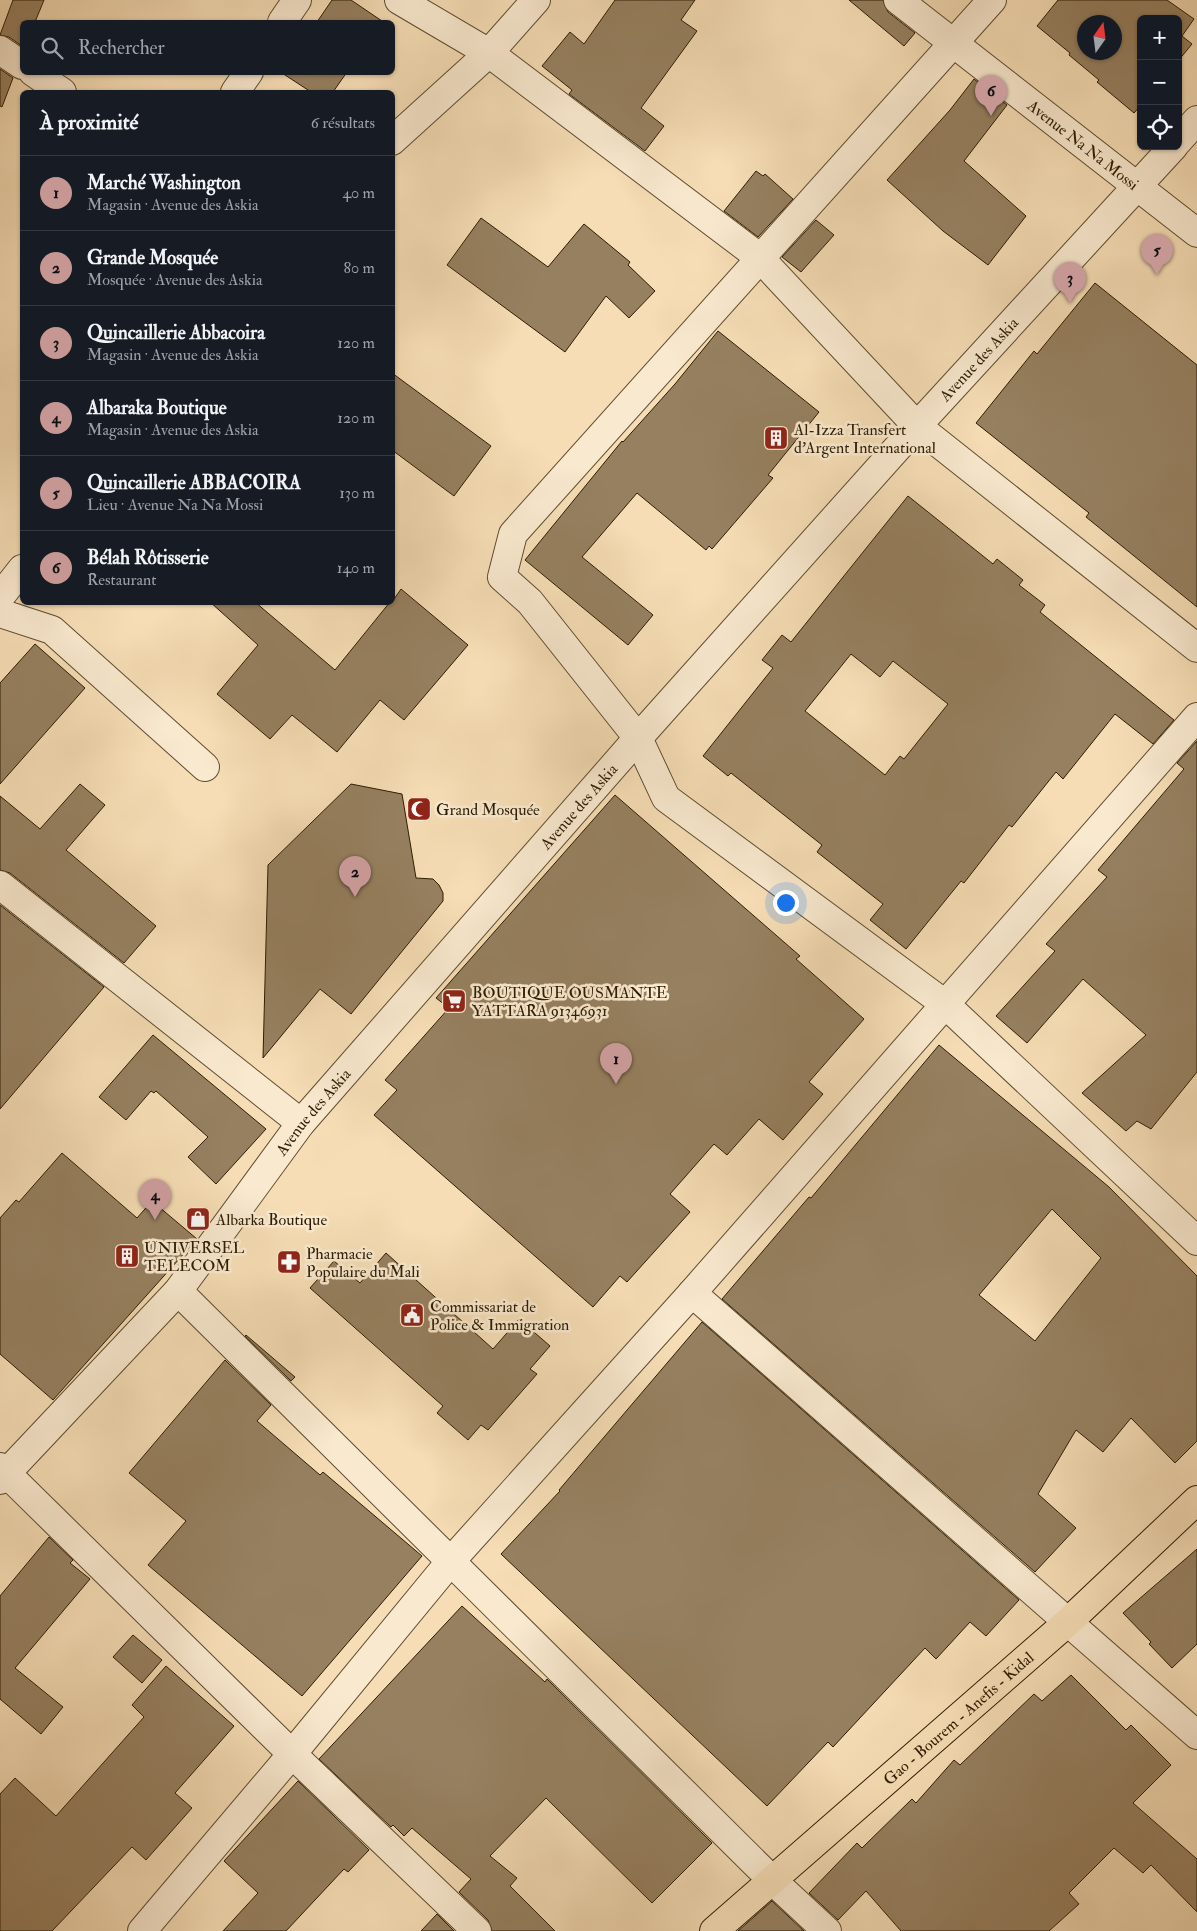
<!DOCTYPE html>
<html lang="fr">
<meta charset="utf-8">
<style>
body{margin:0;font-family:"IM FELL Double Pica",serif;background:#242831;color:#f1f3f6}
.controls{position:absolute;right:15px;top:15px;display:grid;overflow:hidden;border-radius:8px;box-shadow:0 1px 4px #0004}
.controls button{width:45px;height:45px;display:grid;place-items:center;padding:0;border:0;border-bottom:1px solid #363941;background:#171b24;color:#f1f3f6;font:25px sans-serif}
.compass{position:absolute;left:1077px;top:15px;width:45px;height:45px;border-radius:50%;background:#171b24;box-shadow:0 1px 4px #0004;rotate:14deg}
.you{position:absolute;left:785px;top:902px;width:18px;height:18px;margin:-12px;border:4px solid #fff;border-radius:50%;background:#1a73e8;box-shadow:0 0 0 8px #1a73e833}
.badge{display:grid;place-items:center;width:32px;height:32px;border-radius:50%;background:#c59692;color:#111;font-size:16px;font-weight:700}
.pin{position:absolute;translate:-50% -41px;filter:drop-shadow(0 1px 2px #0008)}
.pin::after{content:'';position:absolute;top:26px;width:18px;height:15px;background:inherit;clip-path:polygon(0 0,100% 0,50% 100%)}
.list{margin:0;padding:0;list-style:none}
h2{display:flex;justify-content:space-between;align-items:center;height:65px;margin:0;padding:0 20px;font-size:21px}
h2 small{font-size:16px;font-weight:400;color:#9ea1a6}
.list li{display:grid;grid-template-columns:32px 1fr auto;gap:15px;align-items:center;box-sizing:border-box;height:75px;padding:0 20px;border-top:1px solid #363941}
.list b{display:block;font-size:19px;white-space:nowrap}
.list p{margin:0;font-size:16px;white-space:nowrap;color:#9ea1a6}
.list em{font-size:16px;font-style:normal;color:#9ea1a6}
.icon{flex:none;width:28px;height:28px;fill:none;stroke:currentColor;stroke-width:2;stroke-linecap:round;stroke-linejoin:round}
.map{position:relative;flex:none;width:1197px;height:1931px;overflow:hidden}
.search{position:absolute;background:#171b24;box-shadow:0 1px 4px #0004;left:20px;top:20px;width:375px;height:55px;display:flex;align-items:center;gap:12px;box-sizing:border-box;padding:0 18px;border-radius:8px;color:#9ea1a6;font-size:19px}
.panel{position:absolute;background:#171b24;box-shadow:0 1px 4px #0004;left:20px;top:90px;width:375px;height:515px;border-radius:8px}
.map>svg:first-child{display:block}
.building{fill:#968060;stroke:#2d1c03;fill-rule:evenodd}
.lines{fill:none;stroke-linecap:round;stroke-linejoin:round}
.minor-casing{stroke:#5f4c30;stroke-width:30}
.major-casing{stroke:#2d1c03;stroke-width:30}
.minor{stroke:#f9e9cf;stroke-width:28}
.major{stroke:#f6ddb5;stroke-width:28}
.labels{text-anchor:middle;stroke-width:5;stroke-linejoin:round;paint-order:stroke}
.street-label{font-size:16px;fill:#2d1c03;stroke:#f9e9cf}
.poi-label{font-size:16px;fill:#2d1c03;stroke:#f9e9cf;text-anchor:start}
</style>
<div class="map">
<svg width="1197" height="1931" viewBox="0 0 1197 1931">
<rect width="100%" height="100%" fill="#f6ddb5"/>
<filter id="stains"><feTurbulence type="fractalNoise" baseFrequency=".004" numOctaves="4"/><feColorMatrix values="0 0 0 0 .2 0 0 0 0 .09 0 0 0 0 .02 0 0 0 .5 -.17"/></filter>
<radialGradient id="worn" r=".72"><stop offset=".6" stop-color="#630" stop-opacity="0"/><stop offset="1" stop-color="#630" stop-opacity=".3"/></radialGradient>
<g class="building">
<polygon points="13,0 44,0 35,22 22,22 22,46 9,37 0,35"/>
<polygon points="332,0 351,0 382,21 317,22"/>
<polygon points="615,0 695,0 681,20 697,31 641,108 664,126 645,151 569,94 572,90 542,66 570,32 584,44"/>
<polygon points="849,0 883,0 888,12 915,33 904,46"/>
<path d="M1058,0H1167L1194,19L1182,36L1192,44L1178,61V19H1141V105L1134,113L1097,82L1099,80L1069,55L1070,53L1037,26ZM1084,22H1114V52H1084Z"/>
<polygon points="0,69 13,78 2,107 0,106"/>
<polygon points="347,72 333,92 311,92 282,73"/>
<polygon points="974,79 1007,105 964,161 1026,216 988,265 943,231 887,180 950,110"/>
<polygon points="756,171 763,176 765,174 793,199 758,237 724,211"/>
<polygon points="481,218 548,267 584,224 630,262 628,265 655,291 629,318 606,296 565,352 447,265"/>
<polygon points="816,220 834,235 801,272 782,257"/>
<polygon points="1095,283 1197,365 1197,607 1086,517 1089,513 976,423 1034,351 1037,354"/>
<polygon points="718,331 819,412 768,475 773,478 712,549 709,546 706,550 637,493 582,557 653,615 628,645 525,560 622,441 623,442 675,384"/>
<polygon points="392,373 491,446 454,496 392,450"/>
<path d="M908,496L993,564L997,559L1023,580L1019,585L1045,605L1040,612L1174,720L1153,744L1115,714L1063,779L1056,772L1012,827L1009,825L964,883L961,881L906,949L870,920L883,904L817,852L822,845L731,773L728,776L703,756L773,668L762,660L782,635L791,642ZM851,654L880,677L893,661L948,704L904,759L900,756L885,775L805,711Z"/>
<polygon points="401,589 468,645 404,720 380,700 337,752 292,715 270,739 217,694 258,645 210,602 255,602 335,670 390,602 392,602"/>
<polygon points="35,644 85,688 0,784 0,683"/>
<polygon points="1197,741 1197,1072 1151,1129 1137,1121 1126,1131 1082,1093 1146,1035 1083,979 1027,1043 996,1016 1055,951 1046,944 1107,877 1098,870 1184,769 1177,763"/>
<polygon points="80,784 105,805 66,850 156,926 124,963 10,873 0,870 0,796 40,829"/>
<polygon points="351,784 402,794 416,878 433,879 439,885 443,893 443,901 351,1014 320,989 263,1058 268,865"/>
<polygon points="615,795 800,956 796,959 864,1019 809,1082 823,1094 783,1140 759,1119 727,1155 714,1144 670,1194 690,1212 627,1282 620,1276 593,1307 374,1115 397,1090 385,1080 449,1008 436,998"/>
<polygon points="0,905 104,987 0,1109"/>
<polygon points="153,1035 266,1129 216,1184 188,1157 208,1137 156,1091 154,1093 151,1091 126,1120 99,1097"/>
<path d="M939,1045L1109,1187L1197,1276V1441L1175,1463L1131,1418L1103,1452L1076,1430L1038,1494L1076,1528L1035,1572L722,1299L809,1197L811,1198ZM1052,1209L1101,1258L1035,1341L979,1295Z"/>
<polygon points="62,1153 137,1218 152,1201 197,1239 53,1400 0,1354 0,1218 16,1200 19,1202"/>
<polygon points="386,1253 493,1349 519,1319 550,1346 530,1369 537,1374 488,1430 481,1425 468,1440 437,1413 443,1406 310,1288 334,1261 360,1283"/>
<polygon points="702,1322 1019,1600 986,1636 970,1622 936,1659 925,1648 833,1747 828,1742 767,1806 501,1554 560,1491 559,1490"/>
<polygon points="246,1335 295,1377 291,1381 245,1336"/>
<polygon points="225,1360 271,1405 257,1421 320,1475 323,1472 422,1556 302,1696 148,1565 186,1521 129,1473"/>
<polygon points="49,1537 73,1560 70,1563 90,1579 15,1668 63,1707 41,1734 0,1699 0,1596"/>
<polygon points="1197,1549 1197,1644 1172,1668 1149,1644 1151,1642 1123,1613"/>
<polygon points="462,1606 545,1682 547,1679 712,1843 652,1903 546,1798 490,1856 517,1878 510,1886 555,1931 492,1931 488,1920 459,1892 471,1879 412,1828 404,1836 393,1825 391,1827 319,1759"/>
<polygon points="133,1635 162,1660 142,1683 113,1657"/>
<polygon points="166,1666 234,1726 175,1793 192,1808 146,1860 132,1847 52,1931 0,1931 0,1794 15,1778 56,1816 144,1717 132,1705"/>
<polygon points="1071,1675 1126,1730 1131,1725 1171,1765 1133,1803 1197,1859 1197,1912 1151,1865 1143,1873 1114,1848 1069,1893 1079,1904 1049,1931 901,1931 866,1891 838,1920 809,1893 857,1843 862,1848 912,1799 916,1803 954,1760 960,1765 1034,1694 1042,1701"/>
<polygon points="298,1781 369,1850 348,1872 344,1869 286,1931 223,1931 258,1893 224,1861"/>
<polygon points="772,1901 804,1931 738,1931"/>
<polygon points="437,1914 454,1931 421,1931"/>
</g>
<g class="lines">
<defs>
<g id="minor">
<polyline points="399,0 489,53 759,257 917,426 1197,648"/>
<path id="s1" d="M898,0L1197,233"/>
<polyline points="992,0 513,534 502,577 530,602 638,738 666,798 945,1004 1197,1241"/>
<polyline points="282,22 297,0"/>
<polyline points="0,50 22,65"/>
<polyline points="33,72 62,92"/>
<polyline points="235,92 249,72"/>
<polyline points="392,141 489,53 536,0"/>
<polyline points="1178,141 1197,120"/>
<polyline points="0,597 22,569"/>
<polyline points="0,613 52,630 205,767"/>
<polyline points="0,885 301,1123"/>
<polyline points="178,1291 773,1881 827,1931"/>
<polyline points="692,1293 1197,1735"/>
<polyline points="0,1467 292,1754 477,1931"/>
<path id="s2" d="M0,1480L178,1291L301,1123L638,738L917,426L1174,146"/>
<polyline points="142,1931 292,1754 450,1562 692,1293 1197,717"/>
</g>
<g id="major">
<path id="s3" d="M714,1931L1068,1622L1197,1500"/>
</g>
</defs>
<use href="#minor" class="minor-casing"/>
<use href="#major" class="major-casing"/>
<use href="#minor" class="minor"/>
<use href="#major" class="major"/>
</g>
<defs>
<symbol id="building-square" viewBox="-11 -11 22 22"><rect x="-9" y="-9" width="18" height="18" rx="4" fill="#8f2418" stroke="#f9e9cf"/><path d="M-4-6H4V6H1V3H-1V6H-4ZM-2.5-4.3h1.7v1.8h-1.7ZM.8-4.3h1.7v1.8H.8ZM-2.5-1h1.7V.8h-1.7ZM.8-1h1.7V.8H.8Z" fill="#fff"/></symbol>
<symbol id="mosque-square" viewBox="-11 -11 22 22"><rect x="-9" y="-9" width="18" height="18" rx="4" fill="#8f2418" stroke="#f9e9cf"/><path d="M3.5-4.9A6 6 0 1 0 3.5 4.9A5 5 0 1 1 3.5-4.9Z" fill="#fff"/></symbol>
<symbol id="supermarket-square" viewBox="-11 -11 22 22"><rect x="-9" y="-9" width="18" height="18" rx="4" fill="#8f2418" stroke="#f9e9cf"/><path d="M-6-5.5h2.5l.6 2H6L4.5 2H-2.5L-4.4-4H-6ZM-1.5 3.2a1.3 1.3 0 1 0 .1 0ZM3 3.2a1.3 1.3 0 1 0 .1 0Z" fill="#fff"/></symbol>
<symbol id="shop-square" viewBox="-11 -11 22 22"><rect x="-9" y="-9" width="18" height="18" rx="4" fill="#8f2418" stroke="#f9e9cf"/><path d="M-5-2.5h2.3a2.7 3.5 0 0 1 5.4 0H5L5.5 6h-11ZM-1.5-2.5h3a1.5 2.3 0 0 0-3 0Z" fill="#fff"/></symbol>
<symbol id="pharmacy-square" viewBox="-11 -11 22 22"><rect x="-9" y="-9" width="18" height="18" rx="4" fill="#8f2418" stroke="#f9e9cf"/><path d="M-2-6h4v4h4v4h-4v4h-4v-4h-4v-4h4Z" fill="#fff"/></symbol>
<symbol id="civic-square" viewBox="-11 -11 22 22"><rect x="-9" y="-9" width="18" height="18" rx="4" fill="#8f2418" stroke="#f9e9cf"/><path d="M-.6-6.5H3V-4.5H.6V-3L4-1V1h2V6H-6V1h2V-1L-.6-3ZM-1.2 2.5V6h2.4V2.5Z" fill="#fff"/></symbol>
</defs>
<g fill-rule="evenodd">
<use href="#building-square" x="762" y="424" width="28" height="28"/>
<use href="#mosque-square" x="405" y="795" width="28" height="28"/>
<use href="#supermarket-square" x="440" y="987" width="28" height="28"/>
<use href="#shop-square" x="184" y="1205" width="28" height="28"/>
<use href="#building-square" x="113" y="1242" width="28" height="28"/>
<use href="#pharmacy-square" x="275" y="1248" width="28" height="28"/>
<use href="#civic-square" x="398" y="1301" width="28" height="28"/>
</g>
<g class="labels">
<g class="street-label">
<text dy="6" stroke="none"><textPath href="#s1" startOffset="235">Avenue Na Na Mossi</textPath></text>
<text dy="6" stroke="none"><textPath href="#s2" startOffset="1489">Avenue des Askia</textPath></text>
<text dy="6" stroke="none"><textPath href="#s2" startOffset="889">Avenue des Askia</textPath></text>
<text dy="6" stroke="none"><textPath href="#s2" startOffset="484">Avenue des Askia</textPath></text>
<text dy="6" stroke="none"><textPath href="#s3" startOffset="324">Gao - Bourem - Anefis - Kidal</textPath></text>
</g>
<g class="poi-label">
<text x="794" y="435">Al-Izza Transfert<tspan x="794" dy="18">d'Argent International</tspan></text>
<text x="436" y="815">Grand Mosquée</text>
<text x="472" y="998">BOUTIQUE OUSMANTE<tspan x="472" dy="18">YATTARA 91346931</tspan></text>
<text x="216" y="1225">Albarka Boutique</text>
<text x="144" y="1253">UNIVERSEL<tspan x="144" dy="18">TELECOM</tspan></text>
<text x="306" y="1259">Pharmacie<tspan x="306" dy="18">Populaire du Mali</tspan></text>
<text x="430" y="1312">Commissariat de<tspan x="430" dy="18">Police &amp; Immigration</tspan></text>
</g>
</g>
<rect width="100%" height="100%" filter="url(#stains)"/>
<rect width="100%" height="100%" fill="url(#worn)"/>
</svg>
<div class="controls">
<button>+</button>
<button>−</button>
<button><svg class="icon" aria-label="locate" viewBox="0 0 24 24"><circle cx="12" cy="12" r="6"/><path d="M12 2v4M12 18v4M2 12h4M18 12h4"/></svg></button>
</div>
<svg class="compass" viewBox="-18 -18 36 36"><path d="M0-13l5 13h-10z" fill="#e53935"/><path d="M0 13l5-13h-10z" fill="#9ea1a6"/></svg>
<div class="you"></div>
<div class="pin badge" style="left:616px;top:1084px">1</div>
<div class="pin badge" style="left:355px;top:897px">2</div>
<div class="pin badge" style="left:1070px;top:303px">3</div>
<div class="pin badge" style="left:155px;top:1220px">4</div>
<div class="pin badge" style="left:1157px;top:275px">5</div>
<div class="pin badge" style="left:991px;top:116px">6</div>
<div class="search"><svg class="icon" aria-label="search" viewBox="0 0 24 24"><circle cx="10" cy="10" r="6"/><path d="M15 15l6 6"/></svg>Rechercher</div>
<section class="panel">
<h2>À proximité<small>6 résultats</small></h2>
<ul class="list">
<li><span class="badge">1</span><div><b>Marché Washington</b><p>Magasin · Avenue des Askia</p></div><em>40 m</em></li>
<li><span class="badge">2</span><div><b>Grande Mosquée</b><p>Mosquée · Avenue des Askia</p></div><em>80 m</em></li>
<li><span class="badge">3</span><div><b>Quincaillerie Abbacoira</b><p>Magasin · Avenue des Askia</p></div><em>120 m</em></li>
<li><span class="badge">4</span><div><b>Albaraka Boutique</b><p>Magasin · Avenue des Askia</p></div><em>120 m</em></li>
<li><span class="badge">5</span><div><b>Quincaillerie ABBACOIRA</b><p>Lieu · Avenue Na Na Mossi</p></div><em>130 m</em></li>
<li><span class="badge">6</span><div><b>Bélah Rôtisserie</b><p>Restaurant</p></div><em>140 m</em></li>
</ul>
</section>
</div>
